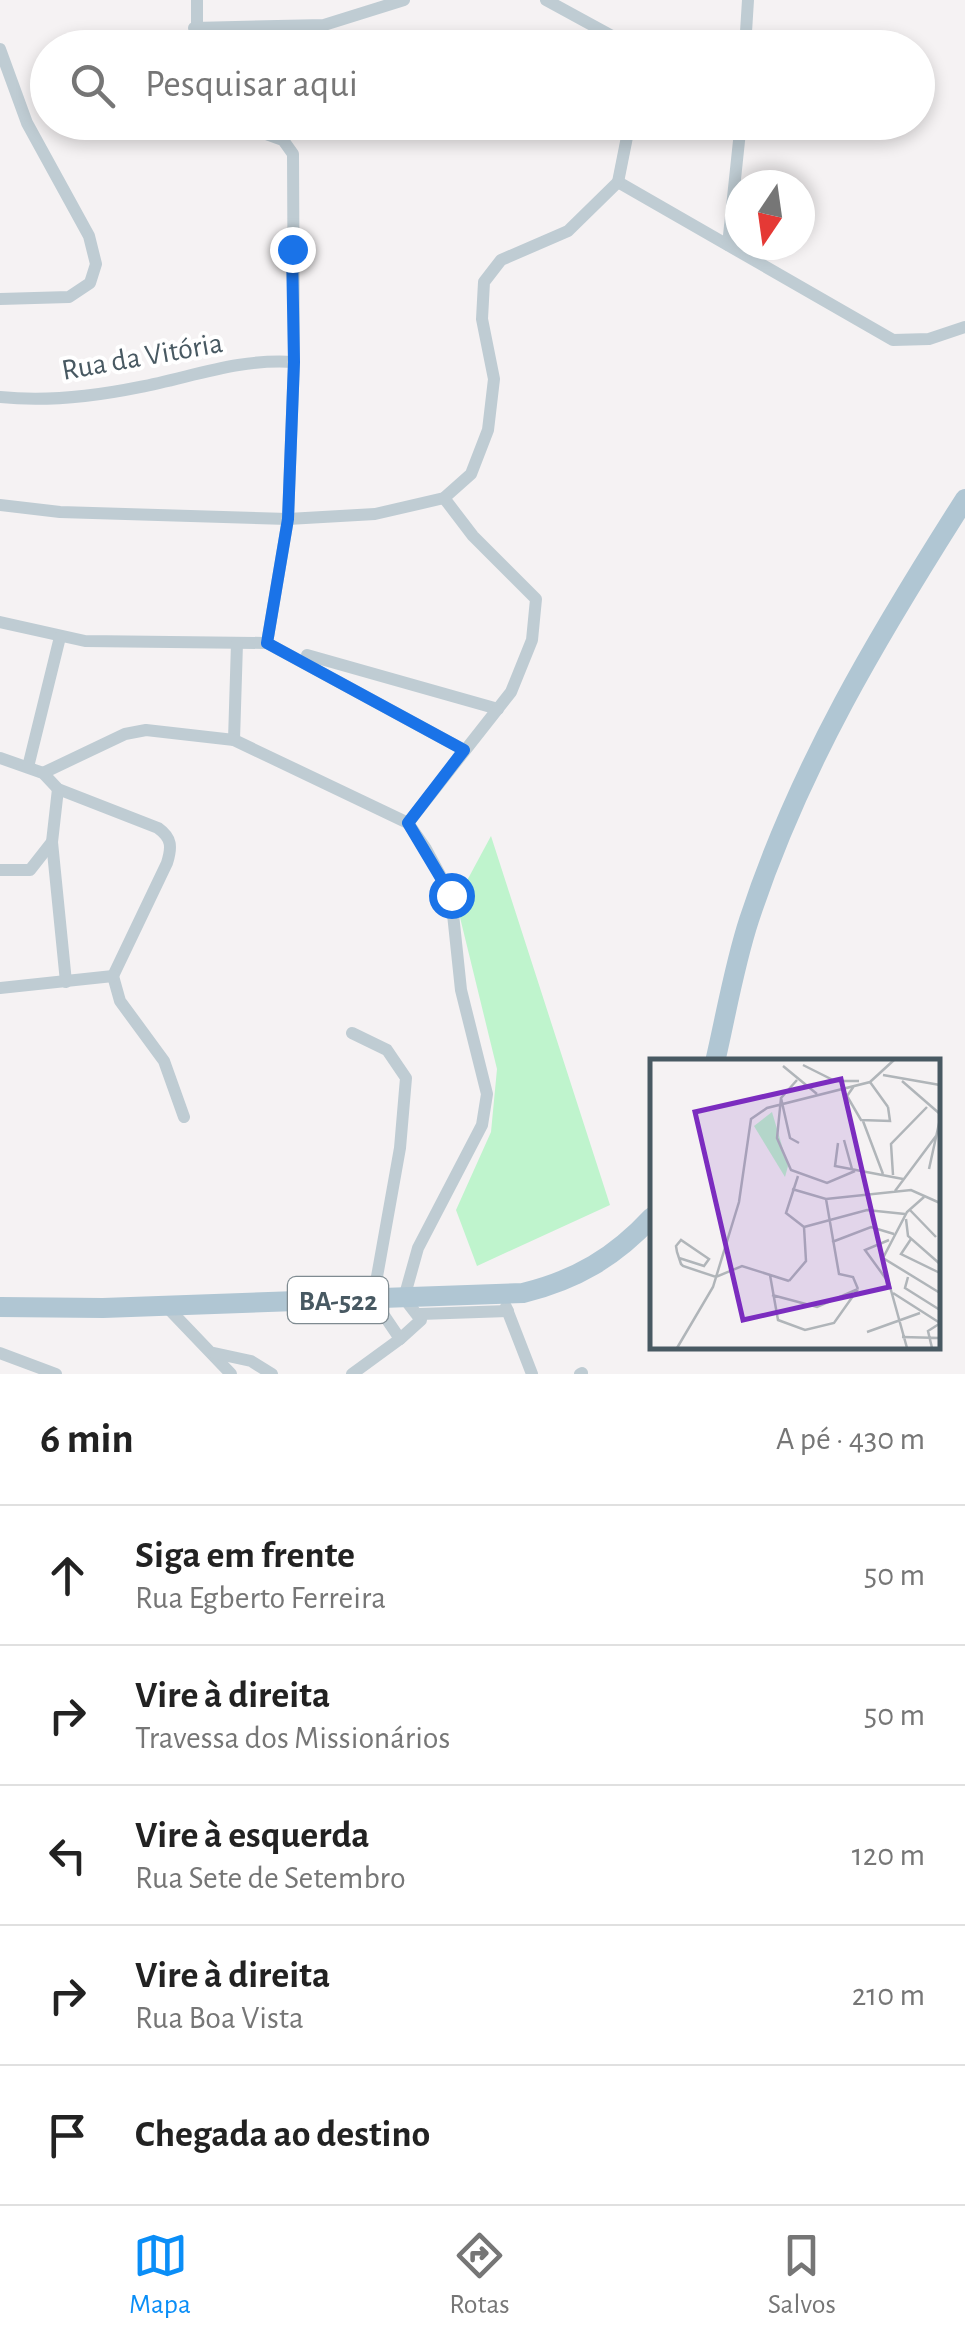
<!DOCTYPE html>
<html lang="pt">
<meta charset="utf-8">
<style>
body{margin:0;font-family:"Alegreya Sans",sans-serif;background:#f2f2f2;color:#222}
.compass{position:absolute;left:725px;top:170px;width:90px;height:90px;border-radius:50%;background:#fff;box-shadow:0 5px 15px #0003;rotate:193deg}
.stop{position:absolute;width:30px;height:30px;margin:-22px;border:8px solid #1a73e8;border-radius:50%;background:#fff}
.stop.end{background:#1a73e8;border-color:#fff;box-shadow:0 2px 10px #0008}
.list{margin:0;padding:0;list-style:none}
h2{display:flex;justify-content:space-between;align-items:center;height:130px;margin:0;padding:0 40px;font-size:42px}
h2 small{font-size:32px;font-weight:400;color:#767676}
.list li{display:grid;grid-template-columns:65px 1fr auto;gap:30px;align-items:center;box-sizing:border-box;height:140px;padding:0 40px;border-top:2px solid #e0e0e0}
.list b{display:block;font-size:38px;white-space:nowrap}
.list p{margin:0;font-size:32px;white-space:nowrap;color:#767676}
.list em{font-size:32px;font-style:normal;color:#767676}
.icon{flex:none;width:55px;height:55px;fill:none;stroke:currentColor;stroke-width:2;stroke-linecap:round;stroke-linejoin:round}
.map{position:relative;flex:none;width:965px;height:1374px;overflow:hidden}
.search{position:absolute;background:#fff;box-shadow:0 5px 15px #0003;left:30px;right:30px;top:30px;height:110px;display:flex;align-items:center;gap:25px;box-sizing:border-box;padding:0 35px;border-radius:55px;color:#767676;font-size:38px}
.sheet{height:830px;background:#fff}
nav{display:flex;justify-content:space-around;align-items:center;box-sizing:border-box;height:140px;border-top:2px solid #e0e0e0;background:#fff;font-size:28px;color:#767676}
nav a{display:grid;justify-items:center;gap:5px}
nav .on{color:#0a8ef7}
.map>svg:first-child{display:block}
.green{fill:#bff4cd}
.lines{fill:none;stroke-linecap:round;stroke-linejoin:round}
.street{stroke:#bfccd3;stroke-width:12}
.primary{stroke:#b0c6d3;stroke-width:20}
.route{stroke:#1a73e8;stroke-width:12}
.labels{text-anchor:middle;stroke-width:8;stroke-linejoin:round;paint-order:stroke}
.shield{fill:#fff;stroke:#7f8b91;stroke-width:2.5}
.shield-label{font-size:28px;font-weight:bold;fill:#485962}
.street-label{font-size:30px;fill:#485962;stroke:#fff}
.inset-road{fill:none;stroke:#b0b5b9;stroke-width:2.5}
.view{fill:#7b2cbf;fill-opacity:0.15;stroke:#7b2cbf;stroke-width:5}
.inset-edge{fill:none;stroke:#485962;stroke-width:5}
</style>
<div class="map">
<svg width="965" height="1374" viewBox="0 0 965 1374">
<rect width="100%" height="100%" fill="#f5f2f3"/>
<polygon class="green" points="491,836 610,1205 477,1266 456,1210 491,1132 497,1069 456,901"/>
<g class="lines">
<g class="street">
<polyline points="197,0 197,48"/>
<polyline points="546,0 634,48"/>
<polyline points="194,28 324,25 404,0"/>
<polyline points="745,48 748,0"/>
<polyline points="0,49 27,123 89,236 96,264 90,283 69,297 0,299"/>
<polyline points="233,122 283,140 293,154 294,362 288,519 267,643"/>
<polyline points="618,182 893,340 929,339 965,327"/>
<polyline points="618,182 630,122"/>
<polyline points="728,245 741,122"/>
<path d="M0,397C45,402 96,396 140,387C192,377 240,358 294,362"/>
<polyline points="0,505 60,512 288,519 375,514 444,498 471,474 488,430 494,379 482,319 484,282 501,260 568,231 618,182"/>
<polyline points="0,622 85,641 267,643 464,750"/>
<polyline points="307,655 498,709"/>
<polyline points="234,740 237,643"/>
<path d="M0,758L43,773L58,789L158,828C172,838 172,847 167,863L113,976"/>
<polyline points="28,767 60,637"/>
<polyline points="43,773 125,734 146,730 234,740 408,823 426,849 451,895 461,990 487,1094 482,1125 418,1248 404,1298 421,1320 400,1339"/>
<polyline points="58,789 52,842 66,982"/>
<polyline points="408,823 511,692 532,640 536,599 473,536 444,498"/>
<polyline points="0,870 30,870 52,842"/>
<polyline points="113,976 120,1001 164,1061 184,1117"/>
<polyline points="0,988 113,976"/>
<polyline points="166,1306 231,1374"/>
<polyline points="506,1307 532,1374"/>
<polyline points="420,1314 508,1311"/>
<polyline points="0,1353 56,1374"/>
<polyline points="214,1353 251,1361 272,1374"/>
<polyline points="352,1374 400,1339 373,1299 400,1148 406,1078 387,1050 352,1033"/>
<polyline points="580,1374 582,1373"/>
</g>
<g class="primary">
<path d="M715,1062C726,1015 734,966 749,920C799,767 879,634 965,499"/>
<path d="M0,1307L103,1308L523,1293C576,1280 615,1257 652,1217"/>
</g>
</g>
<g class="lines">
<polyline class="route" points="292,249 294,362 288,519 267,643 464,750 408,823 451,895"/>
</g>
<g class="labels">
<rect class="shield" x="288" y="1277" width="100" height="46" rx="8"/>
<g class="shield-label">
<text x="338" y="1310">BA-522</text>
</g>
<g class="street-label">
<text transform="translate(142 356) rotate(-10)" y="10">Rua da Vitória</text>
</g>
</g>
<g transform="translate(650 1059)">
<rect width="290" height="290" fill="#f5f2f3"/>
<path d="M122,53L138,107L135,118L104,67Z" fill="#bff4cd"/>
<path class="inset-road" d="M153,6L185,22H209M133,7L167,35M233,16L290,26M147,21L131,39L140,79L149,84M252,22L290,55M220,23L238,48M204,27L197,37L211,61L240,62L238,48M131,39L127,79L141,111L177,124L205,112M213,62L233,115M194,81L202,110M188,84L185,107L253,120M279,110L290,60M243,116L241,85L277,48M148,117L136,154L154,168M142,130L176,140L261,131L290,144M245,132L286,77M274,138L257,153L233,199L290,234M176,140L189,215L203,218L208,230M259,150L286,178M256,160L258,177L290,205M154,168L217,151L255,155M261,180L251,195L290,214M239,181L215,191L239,224L257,289M182,183L221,168L244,175M29,199L54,207L59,200L31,181L26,187L27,193L31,205L33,207L66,218L92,207L139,222M120,216L128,261L155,271L184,264L208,230M258,218L255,229L290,251M139,222L156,202L154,168M243,234L290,264M122,236L167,248L208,230M217,273L270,254M252,278L290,279M27,289L63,228L89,143L101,60L117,49L220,23L244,1M282,289L278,272L289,265"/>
<path class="view" d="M191,20L239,228L93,261L45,53Z"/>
<rect width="290" height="290" class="inset-edge"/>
</g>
</svg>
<svg class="compass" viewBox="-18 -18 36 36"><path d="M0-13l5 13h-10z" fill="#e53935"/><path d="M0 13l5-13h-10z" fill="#767676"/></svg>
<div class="stop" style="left:451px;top:895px"></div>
<div class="stop end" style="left:292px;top:249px"></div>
<div class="search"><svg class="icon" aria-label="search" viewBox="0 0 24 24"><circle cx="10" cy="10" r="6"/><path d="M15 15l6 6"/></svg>Pesquisar aqui</div>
</div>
<section class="sheet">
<h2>6 min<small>A pé · 430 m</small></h2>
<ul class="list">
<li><svg class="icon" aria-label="ahead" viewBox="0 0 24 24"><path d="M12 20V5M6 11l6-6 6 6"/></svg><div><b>Siga em frente</b><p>Rua Egberto Ferreira</p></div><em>50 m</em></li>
<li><svg class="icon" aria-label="right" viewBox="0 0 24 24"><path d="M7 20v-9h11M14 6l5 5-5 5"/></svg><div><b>Vire à direita</b><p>Travessa dos Missionários</p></div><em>50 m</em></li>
<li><svg class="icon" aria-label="left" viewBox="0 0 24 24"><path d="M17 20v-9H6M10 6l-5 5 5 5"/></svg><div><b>Vire à esquerda</b><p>Rua Sete de Setembro</p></div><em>120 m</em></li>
<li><svg class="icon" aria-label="right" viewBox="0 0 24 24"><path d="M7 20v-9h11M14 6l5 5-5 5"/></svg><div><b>Vire à direita</b><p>Rua Boa Vista</p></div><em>210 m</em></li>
<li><svg class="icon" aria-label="arrive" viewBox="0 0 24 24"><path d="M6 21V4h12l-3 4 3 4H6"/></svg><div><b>Chegada ao destino</b></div></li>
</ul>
</section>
<nav>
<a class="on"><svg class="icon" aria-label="map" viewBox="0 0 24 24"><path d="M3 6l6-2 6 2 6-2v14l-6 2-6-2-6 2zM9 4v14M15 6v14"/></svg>Mapa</a>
<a><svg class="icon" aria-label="directions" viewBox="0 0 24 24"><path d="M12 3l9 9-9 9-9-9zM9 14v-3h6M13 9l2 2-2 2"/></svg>Rotas</a>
<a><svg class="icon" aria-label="saved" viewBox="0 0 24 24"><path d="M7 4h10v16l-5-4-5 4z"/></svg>Salvos</a>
</nav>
